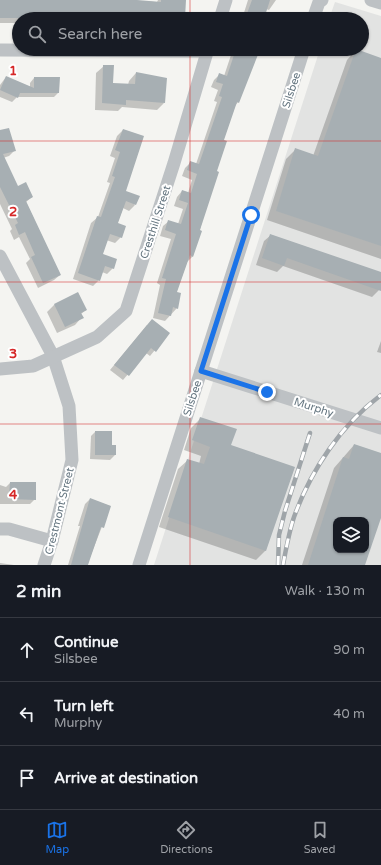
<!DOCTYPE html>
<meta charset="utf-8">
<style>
body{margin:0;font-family:"Varela Round",sans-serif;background:#20242c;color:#f1f3f6}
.controls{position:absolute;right:12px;bottom:12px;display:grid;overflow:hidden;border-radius:8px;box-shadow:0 1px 3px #0004}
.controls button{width:36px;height:36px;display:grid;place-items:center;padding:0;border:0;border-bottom:1px solid #363941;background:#171b24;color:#f1f3f6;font:20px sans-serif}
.stop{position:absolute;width:12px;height:12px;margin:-9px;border:3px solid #1a73e8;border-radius:50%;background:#fff}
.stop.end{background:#1a73e8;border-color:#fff;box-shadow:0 1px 4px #0008}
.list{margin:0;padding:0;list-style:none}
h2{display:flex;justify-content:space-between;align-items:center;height:52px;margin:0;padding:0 16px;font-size:17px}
h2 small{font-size:13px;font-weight:400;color:#9ea1a6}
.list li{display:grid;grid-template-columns:26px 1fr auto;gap:12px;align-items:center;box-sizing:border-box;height:64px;padding:0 16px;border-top:1px solid #363941}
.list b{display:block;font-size:15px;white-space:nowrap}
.list p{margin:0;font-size:13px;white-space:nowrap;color:#9ea1a6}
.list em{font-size:13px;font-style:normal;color:#9ea1a6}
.icon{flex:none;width:22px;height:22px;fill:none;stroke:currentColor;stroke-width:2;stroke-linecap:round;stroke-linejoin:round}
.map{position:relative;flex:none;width:381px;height:565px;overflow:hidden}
.search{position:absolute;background:#171b24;box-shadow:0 1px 3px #0004;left:12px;right:12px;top:12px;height:44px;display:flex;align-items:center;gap:10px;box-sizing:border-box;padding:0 14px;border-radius:22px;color:#9ea1a6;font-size:15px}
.sheet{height:244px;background:#171b24}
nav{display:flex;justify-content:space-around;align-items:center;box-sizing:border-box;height:56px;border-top:1px solid #363941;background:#171b24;font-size:11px;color:#9ea1a6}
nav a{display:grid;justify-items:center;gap:2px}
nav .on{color:#1a73e8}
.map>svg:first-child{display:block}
.built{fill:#e2e3e2;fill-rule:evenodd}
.shadow{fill:#0003;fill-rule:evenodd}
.building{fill:#a7afb3;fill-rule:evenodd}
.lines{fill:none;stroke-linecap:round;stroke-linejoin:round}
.minor{stroke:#bdc1c4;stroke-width:13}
.rail-casing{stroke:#9fa5a9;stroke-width:4.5}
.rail{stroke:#fff;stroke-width:3;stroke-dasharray:9;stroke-linecap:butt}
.route{stroke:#1a73e8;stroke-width:5}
.grid{fill:none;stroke:#d62828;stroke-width:1;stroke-opacity:0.55}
.labels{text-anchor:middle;stroke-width:4;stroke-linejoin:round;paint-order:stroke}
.street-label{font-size:11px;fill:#657680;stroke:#fff}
.grid-label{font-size:13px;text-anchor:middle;font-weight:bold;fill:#d62828;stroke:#fff;stroke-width:4;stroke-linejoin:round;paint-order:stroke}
</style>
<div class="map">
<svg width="381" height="565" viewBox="0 0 381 565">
<rect width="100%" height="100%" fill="#f4f4f1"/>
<path class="built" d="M335,2L381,16V565H154L320,49H362V19H329ZM336,520H366V550H336Z"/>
<g class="shadow">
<polygon points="0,0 124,0 157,2 158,0 185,0 184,17 183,19 84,19 84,17 73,19 19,19 19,23 0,23"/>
<polygon points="248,0 276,0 269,10 266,9 262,19 242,19"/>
<polygon points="233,49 254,49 238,102 235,106 223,141 193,256 187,262 176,293 177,308 165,321 153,318 160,285 157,283 171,239 160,236 163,226 169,221 178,224 183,209 174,206 177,197 182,191 188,193 192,180 182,176 185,168 190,163 196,164 217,102 214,101 218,90 211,87 214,80 220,74 224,76"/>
<polygon points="356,50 381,59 381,259 267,220 286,159 295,150 313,156 347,60"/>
<polygon points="104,66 112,84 128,85 129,81 136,73 164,103 157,110 122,107 118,111 95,110 96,73"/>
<polygon points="6,77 30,87 30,83 34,78 58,93 54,97 17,97 12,102 0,97 0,85"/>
<polygon points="123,130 125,192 135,205 129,211 123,208 117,224 121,237 115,243 106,240 101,254 113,268 107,274 102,272 99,280 93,286 73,279 91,223 98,217 110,183 107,182 115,158 110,156 117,136"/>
<polygon points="0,132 15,150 9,156 3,158 18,188 32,197 26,202 60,275 54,280 38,288 26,263 30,259 19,237 14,240 10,231 12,229 0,204"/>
<polygon points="271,235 381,273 379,290 372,297 283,266 277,272 256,265 264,241"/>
<polygon points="78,293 86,310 81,314 82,317 75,325 57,333 47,312 54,305"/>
<polygon points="147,325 169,333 150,356 146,353 123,380 110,370"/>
<polygon points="381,341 381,353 377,352"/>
<polygon points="201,418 230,446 266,550 256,560 159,527 178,469 188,460 199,464 201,456 184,450 191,428"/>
<polygon points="95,432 111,446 115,455 110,460 90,459 91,436"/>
<path d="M354,445L381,454V514L364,565H302L334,468ZM336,520H366V550H336Z"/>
<polygon points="10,483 35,483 35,499 30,504 0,504 0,485 6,487"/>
<polygon points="90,499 110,506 87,565 68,565 80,526 78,526 85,504"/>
<polygon points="0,563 14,565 0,565"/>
</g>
<g class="building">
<polygon points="0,0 137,0 161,2 161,0 186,0 185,18 146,15 146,19 88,19 89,12 60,18 0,18"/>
<polygon points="252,0 270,0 264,19 245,19"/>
<polygon points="236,49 251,49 259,52 239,103 237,102 224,140 227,141 217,171 219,172 200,230 202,231 193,257 190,255 177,292 181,293 178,309 173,307 171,316 158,313 166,279 162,278 176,234 165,230 168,220 181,224 188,203 179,200 182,190 191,193 197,174 187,170 190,161 199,164 222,97 219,96 223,84 216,82 219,73 227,76"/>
<polygon points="356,49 381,58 381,246 276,211 295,148 318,156"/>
<polygon points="103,65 114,65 113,83 135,84 136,72 167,78 165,103 126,100 126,105 102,103"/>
<polygon points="6,76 34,88 34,77 60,77 59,93 20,93 18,98 0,90"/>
<polygon points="9,128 16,151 3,154 18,186 26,182 33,197 26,201 61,275 43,283 31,257 35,255 25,232 19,235 15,225 18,223 0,187 0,130"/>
<polygon points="123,129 144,136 126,191 140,196 136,205 126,201 118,223 126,226 122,238 110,234 103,254 117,259 114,269 105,266 100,281 78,273 97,216 101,217 115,177 112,176 120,152 115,150"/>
<polygon points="270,234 381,272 381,291 287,258 284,266 262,258"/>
<polygon points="78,292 87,310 81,313 84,318 65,327 54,304"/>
<polygon points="152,319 170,333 156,352 151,348 129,376 114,365"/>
<polygon points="200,417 237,429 231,445 295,467 266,551 168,517 187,459 204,464 210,447 192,440"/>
<polygon points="95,431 112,431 112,445 116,445 116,455 95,455"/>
<path d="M354,444L381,453V518L365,565H308L343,457L349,459ZM336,520H366V550H336Z"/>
<polygon points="10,482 36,482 36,500 9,499"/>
<polygon points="90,498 111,506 104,528 101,527 88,565 71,565"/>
</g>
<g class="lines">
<g class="minor">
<polyline points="371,0 381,3"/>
<polyline points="220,19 226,0"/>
<polyline points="313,19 319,2 322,0"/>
<polyline points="0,50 207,51"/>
<polyline points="0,256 53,356 69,406 72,460 52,541 44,565"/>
<polyline points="0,369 33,366 97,337 126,311 174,163 208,49"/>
<polyline points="201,371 381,428"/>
<polyline points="0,529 9,529 52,541"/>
<polyline points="139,565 304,49"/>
</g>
<defs>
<g id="rail">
<polyline points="278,565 279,535 285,511 310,433"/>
<path d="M283,565C286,549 289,532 294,517C311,470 341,425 381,395"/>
</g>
</defs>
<use href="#rail" class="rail-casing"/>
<use href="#rail" class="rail"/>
</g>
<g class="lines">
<polyline class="route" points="251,215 201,371 267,392"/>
</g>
<path class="grid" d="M190,0V19M190,49V565M0,141H381M0,282H381M0,424H381"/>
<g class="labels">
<g class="street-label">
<text transform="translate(291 90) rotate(-72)" y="4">Silsbee</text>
<text transform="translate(155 222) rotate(-72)" y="4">Cresthill Street</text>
<text transform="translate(192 398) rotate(-72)" y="4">Silsbee</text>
<text transform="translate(314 407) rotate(18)" y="4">Murphy</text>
<text transform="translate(59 511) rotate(-76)" y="4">Crestmont Street</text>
</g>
</g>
<g class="grid-label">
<text x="13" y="75">1</text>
<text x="13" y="216">2</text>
<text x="13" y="358">3</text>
<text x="13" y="499">4</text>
</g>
</svg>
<div class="controls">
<button><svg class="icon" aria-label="layers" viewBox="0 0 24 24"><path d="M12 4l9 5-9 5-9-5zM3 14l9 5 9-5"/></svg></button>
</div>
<div class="stop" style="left:251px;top:215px"></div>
<div class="stop end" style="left:267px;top:392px"></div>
<div class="search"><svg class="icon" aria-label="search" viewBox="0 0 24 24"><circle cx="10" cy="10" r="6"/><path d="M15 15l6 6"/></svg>Search here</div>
</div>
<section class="sheet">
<h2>2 min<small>Walk · 130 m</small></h2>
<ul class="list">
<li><svg class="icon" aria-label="ahead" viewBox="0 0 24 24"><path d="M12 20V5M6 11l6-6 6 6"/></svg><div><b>Continue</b><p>Silsbee</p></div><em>90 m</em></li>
<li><svg class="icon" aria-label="left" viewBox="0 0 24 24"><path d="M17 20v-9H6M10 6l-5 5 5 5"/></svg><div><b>Turn left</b><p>Murphy</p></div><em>40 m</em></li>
<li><svg class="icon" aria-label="arrive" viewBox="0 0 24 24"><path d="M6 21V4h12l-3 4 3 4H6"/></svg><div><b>Arrive at destination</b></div></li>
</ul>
</section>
<nav>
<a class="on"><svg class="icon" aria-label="map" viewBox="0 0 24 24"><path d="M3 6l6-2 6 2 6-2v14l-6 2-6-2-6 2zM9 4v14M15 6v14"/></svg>Map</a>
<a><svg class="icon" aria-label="directions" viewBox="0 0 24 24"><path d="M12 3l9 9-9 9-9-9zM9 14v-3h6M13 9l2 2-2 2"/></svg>Directions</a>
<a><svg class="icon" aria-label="saved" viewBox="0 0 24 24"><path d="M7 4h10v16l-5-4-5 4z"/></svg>Saved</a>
</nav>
